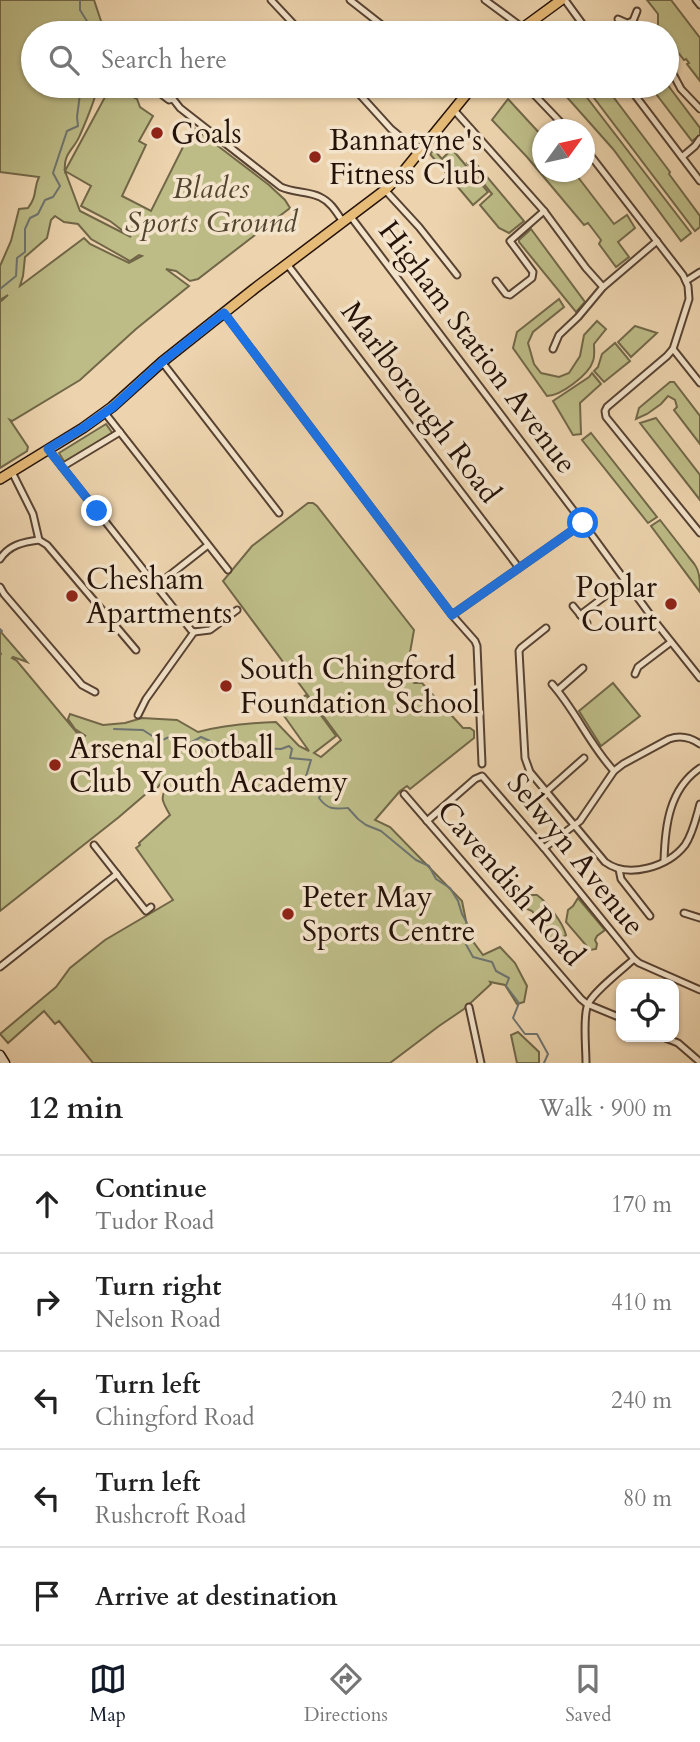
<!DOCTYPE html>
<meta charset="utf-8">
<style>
body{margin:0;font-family:Cardo,serif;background:#f6f6f6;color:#222}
.controls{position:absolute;right:21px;bottom:21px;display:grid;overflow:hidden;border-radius:14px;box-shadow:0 2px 5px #0004}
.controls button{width:63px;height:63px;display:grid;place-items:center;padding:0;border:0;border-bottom:2px solid #e0e0e0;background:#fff;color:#222;font:35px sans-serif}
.compass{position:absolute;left:532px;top:119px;width:63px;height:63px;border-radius:50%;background:#fff;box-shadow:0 2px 5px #0004;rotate:57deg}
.stop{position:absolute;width:21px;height:21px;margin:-16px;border:5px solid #1a73e8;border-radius:50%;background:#fff}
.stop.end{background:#1a73e8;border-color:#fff;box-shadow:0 2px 7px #0008}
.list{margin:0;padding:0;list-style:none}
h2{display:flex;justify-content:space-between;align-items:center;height:91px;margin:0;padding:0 28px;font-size:30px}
h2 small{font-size:23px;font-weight:400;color:#767676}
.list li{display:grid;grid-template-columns:46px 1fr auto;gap:21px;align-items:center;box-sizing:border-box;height:98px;padding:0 28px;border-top:2px solid #e0e0e0}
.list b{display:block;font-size:26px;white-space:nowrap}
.list p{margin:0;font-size:23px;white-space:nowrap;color:#767676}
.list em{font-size:23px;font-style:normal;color:#767676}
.icon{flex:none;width:38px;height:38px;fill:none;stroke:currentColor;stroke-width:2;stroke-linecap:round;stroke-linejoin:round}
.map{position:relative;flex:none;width:700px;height:1063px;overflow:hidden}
.search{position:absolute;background:#fff;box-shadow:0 2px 5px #0004;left:21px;right:21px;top:21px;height:77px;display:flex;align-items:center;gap:18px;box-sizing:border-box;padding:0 24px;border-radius:38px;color:#767676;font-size:26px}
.sheet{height:581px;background:#fff}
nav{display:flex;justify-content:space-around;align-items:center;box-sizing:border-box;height:98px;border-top:2px solid #e0e0e0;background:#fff;font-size:19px;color:#767676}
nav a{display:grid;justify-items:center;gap:4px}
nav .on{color:#111827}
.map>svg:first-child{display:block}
.green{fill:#bdbc87;stroke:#716748;stroke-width:2;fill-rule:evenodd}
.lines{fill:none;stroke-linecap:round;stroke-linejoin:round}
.stream{stroke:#6e7471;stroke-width:2}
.street-casing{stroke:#574232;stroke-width:9}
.secondary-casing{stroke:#251209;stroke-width:11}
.primary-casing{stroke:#251209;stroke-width:12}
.street{stroke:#f3e3ca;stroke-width:5}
.secondary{stroke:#f3e3ca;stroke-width:8}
.primary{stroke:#e6ba77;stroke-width:9}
.route{stroke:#1a73e8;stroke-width:9}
.poi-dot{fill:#8f2418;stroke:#f3e3ca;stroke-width:2.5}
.labels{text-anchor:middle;stroke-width:7;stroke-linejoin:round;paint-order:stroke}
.poi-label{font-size:30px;fill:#251209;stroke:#f3e3ca;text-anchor:start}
.park-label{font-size:30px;font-style:italic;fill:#53452f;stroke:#f3e3ca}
.street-label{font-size:30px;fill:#251209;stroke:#f3e3ca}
</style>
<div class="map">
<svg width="700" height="1063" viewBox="0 0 700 1063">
<rect width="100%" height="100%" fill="#edd4ae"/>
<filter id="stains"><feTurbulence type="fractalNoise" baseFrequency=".00286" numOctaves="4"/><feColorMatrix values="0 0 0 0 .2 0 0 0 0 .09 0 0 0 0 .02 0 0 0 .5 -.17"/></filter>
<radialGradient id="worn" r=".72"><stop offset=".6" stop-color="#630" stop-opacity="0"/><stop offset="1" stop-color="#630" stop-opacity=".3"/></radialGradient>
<g class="green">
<path d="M0,0H94L105,33H33V86H73V89L74,86H98C94,103 87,119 80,135C74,150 63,153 65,171L111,86H112L137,99L140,107L153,116L139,141L146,145L122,196L151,211L193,127L269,185L285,200L290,208L198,279L190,281L176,271L166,269L189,286L136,329L80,380L12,421L10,420L28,447L27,451L0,468V302L8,295L0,300V266L11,241L19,209L28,208C38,195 33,189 39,177L0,172ZM65,171L91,186L81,206L110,221L131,237L80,211ZM55,216L64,222L78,224L91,239L130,261L139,255L142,256L129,263L90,244L84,238L20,286L23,276L25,257L47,238L51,220Z"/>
<polygon points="647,0 671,0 700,38 700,81 687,64 689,63 686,59 684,60 667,38 667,33 663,33 658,26 658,14"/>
<polygon points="667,84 700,128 700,135 692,141 650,86 667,86"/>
<polygon points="557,86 578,86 691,233 681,241 613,149"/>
<polygon points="585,86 605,86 670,172 669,174 700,216 700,227 695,231"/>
<polygon points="508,99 542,136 542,172 574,172 614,224 627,215 635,228 618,242 629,257 616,267 599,244 601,240 588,223 584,225 527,157 492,120"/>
<polygon points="452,149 488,192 473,205 430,154 434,150 442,159"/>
<polygon points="472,159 524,221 509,233 499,228 480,205 492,194 467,163"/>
<polygon points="531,229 585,302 576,312 519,242 519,240"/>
<path d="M559,299L564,307L533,332L528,343L534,364L541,373L559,377L569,373L580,356L584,335L597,321L606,329L594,344C594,349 595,356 593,361C589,375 560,396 547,396L513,348L517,332Z"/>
<polygon points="635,326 657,333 631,357 618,342"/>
<polygon points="615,343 630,361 604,382 594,371 598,367 602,354"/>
<polygon points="592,373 601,384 580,403 581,434 573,435 553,401 589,377"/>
<polygon points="670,382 674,382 700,416 700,444 674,410 677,407 675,400 668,396 661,404 647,414 636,419 639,408"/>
<polygon points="656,418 700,475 700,500 640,423"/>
<polygon points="106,424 113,434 65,463 59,453"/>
<polygon points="591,433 657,517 648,523 582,440"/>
<path d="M308,503H313L317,506L414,630L406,675L414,683H422L463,728H470L474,731V738L410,789L407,786L400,791L375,820L390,827L462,901L469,936L483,955L500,947L515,963L527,986L524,1002L517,1004L505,985L490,982L491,984L464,1009L439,1026L390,1063H93L59,1021L55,1024L44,1011L8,1043L0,1034L56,987L70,968L105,940L173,900L136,848L140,845L139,843L170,815C159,796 162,799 168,781L161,783L155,791L147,793L119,817L0,911V655L1,654L0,652V631L27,662L13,657L12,658L17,661L77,733L86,736L75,729L68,719L70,714L103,725L125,723L142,718L177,720L198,732C224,725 249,723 276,722L299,746L309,751L282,713L306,695L336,736L314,753L321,757L341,740L223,581L252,546Z"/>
<path d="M660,520L688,556C690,559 693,562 695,565C700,572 700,583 700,592L651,526Z"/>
<polygon points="613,683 640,716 601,746 579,711"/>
<path d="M532,895H537C548,903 563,923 566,935L553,945L549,941V934L532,911L516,904V900L520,897Z"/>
<polygon points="578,898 605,930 597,936 595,940 597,944 596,949 590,950 566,922 568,910 573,906"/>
<polygon points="518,1032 539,1052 539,1063 517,1063 511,1035"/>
</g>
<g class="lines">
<g class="stream">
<polyline points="80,0 80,10 90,26 89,33"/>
<polyline points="0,289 16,276 17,258 25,252 25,229 30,218 38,214 45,200 53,197 60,186 53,173 67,131 78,126 77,117 81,86"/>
<polyline points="0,629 2,631"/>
<path d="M114,729L143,730L160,741L174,735L180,744L190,743L201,737L219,745L223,753L229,755L259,748L281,749L289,746L292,749L290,758L311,760L303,786L321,791V794L319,798C328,810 334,809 348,808L358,819L366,825L381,831L416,860L429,866L436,879L450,888L458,901L462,914L468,925L463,939L473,957L492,962L496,971L509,978L506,986L519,1003L513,1018L525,1034H537L548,1054L544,1063"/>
</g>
<defs>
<g id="street">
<polyline points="271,0 302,33"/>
<polyline points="350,0 392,33"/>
<polyline points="485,0 523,28"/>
<polyline points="565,0 589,33"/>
<polyline points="696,0 700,5"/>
<polyline points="618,19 627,23 633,21 637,28"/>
<polyline points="633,21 637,11"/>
<polyline points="667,63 681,89 700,109"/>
<path d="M150,86L169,100L173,99L180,108L281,187C294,193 308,191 320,197C331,202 337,213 343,222"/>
<polyline points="352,86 391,129 419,152"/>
<polyline points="456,86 466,94"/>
<polyline points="526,86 568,130"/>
<polyline points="628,86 700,181"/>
<polyline points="454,110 544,211 586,268 603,287"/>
<polyline points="584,147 683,275 688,286 689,299 673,349 667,356 607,407 605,411 606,417 700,533"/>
<polyline points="682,157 695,146 700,139"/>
<polyline points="385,190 419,227 457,275"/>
<polyline points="351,217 583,523 657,624 700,678"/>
<polyline points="287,264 519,568"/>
<polyline points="496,281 506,294 510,295 532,278 533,272 510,241 544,211"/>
<polyline points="686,281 700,272"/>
<polyline points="224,313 452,615 475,641 477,646 482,764"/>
<polyline points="553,349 559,335 578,317 603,287 657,241"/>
<polyline points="673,349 700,383"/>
<polyline points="162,362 279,513"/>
<polyline points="105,413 228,570"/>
<polyline points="48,449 191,630 194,632 210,630 237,610"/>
<polyline points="62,467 120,432"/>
<polyline points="12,472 33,514 39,540"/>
<path d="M0,559C9,545 23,542 39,540L47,545L136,650"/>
<polyline points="156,586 208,545"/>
<polyline points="0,587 4,594 82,685 95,692"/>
<polyline points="573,606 587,623"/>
<polyline points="452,615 583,523"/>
<polyline points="580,615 625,581"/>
<path d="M546,628L521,648L519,651L525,758L530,772L605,862C628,879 668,867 685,845C693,833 696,818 700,804"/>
<polyline points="635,674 638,667 671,642"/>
<path d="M552,684C576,711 589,744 614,771"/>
<polyline points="558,690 583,668"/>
<polyline points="138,715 146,699 194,632"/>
<polyline points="547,791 584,758"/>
<polyline points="404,794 581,999 587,1004 621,1018"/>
<polyline points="427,821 475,779 482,776 544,848 634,959 639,963 700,990"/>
<polyline points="94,845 146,911 151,907"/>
<path d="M544,848L580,821L614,771L623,764L669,739C680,735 690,737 700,744"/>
<path d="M664,861C665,826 669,789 700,768"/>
<polyline points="619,869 621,879 650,916"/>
<polyline points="684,913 700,918"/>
<polyline points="0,967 117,874"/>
<polyline points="469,1007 481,1063"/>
<polyline points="663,1037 678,1043 700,1062"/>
<path d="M586,1063C586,1047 583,1021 587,1007C589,995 623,969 634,959"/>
</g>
<polyline id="secondary" points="0,1055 5,1063"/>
<g id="primary">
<polyline points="516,33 561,0"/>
<polyline points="0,479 83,428 112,407 162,362 254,289 385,190 403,172 473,86"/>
</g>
</defs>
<use href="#street" class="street-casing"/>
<use href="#secondary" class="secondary-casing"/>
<use href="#primary" class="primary-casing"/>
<use href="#street" class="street"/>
<use href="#secondary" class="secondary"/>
<use href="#primary" class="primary"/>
</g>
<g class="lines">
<polyline class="route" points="97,511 48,449 83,428 113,407 162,362 224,313 452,615 583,523"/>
</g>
<g class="poi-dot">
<circle cx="157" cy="133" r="7"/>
<circle cx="315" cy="157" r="7"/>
<circle cx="72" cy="596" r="7"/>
<circle cx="671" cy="604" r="7"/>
<circle cx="226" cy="686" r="7"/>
<circle cx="55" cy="765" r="7"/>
<circle cx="288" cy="914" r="7"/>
</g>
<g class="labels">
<g class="poi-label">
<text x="171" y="143">Goals</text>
<text x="329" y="150">Bannatyne's<tspan x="329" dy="34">Fitness Club</tspan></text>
<text x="86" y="589">Chesham<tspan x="86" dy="34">Apartments</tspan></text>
<text x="657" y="597" text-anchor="end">Poplar<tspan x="657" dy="34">Court</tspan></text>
<text x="240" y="679">South Chingford<tspan x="240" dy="34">Foundation School</tspan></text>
<text x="69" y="758">Arsenal Football<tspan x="69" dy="34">Club Youth Academy</tspan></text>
<text x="302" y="907">Peter May<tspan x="302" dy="34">Sports Centre</tspan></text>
</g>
<g class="park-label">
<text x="211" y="198">Blades<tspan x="211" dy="34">Sports Ground</tspan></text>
</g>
<g class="street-label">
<text transform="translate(478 347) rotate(53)" y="10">Higham Station Avenue</text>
<text transform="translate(421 402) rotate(53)" y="10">Marlborough Road</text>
<text transform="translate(576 854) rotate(51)" y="10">Selwyn Avenue</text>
<text transform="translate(511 883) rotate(49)" y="10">Cavendish Road</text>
</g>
</g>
<rect width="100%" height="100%" filter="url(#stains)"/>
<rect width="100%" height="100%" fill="url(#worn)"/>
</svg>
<div class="controls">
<button><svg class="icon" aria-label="locate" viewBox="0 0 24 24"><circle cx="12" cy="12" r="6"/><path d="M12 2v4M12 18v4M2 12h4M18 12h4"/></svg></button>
</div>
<svg class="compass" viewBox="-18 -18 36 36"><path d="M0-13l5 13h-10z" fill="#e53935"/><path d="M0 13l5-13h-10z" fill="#767676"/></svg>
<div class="stop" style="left:583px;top:523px"></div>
<div class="stop end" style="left:97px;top:511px"></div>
<div class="search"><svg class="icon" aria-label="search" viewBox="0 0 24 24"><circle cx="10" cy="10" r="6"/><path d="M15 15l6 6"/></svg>Search here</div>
</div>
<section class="sheet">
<h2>12 min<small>Walk · 900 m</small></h2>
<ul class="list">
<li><svg class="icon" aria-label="ahead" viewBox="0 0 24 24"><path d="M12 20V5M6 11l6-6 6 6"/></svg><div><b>Continue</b><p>Tudor Road</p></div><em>170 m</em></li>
<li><svg class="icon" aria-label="right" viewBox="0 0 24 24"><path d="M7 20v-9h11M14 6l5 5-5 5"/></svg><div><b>Turn right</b><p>Nelson Road</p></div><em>410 m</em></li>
<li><svg class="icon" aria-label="left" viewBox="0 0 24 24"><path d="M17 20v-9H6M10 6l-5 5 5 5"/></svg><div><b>Turn left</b><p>Chingford Road</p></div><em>240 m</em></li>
<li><svg class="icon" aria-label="left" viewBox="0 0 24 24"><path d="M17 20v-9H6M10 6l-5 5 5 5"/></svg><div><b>Turn left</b><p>Rushcroft Road</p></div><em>80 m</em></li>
<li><svg class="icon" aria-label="arrive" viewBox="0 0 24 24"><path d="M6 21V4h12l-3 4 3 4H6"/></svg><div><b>Arrive at destination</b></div></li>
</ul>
</section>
<nav>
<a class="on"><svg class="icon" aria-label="map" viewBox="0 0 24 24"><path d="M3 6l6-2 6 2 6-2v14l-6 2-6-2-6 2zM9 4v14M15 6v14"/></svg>Map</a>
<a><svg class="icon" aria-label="directions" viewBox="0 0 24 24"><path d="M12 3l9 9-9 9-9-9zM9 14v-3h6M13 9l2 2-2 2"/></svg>Directions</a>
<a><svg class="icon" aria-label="saved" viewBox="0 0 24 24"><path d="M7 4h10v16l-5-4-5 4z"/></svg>Saved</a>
</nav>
